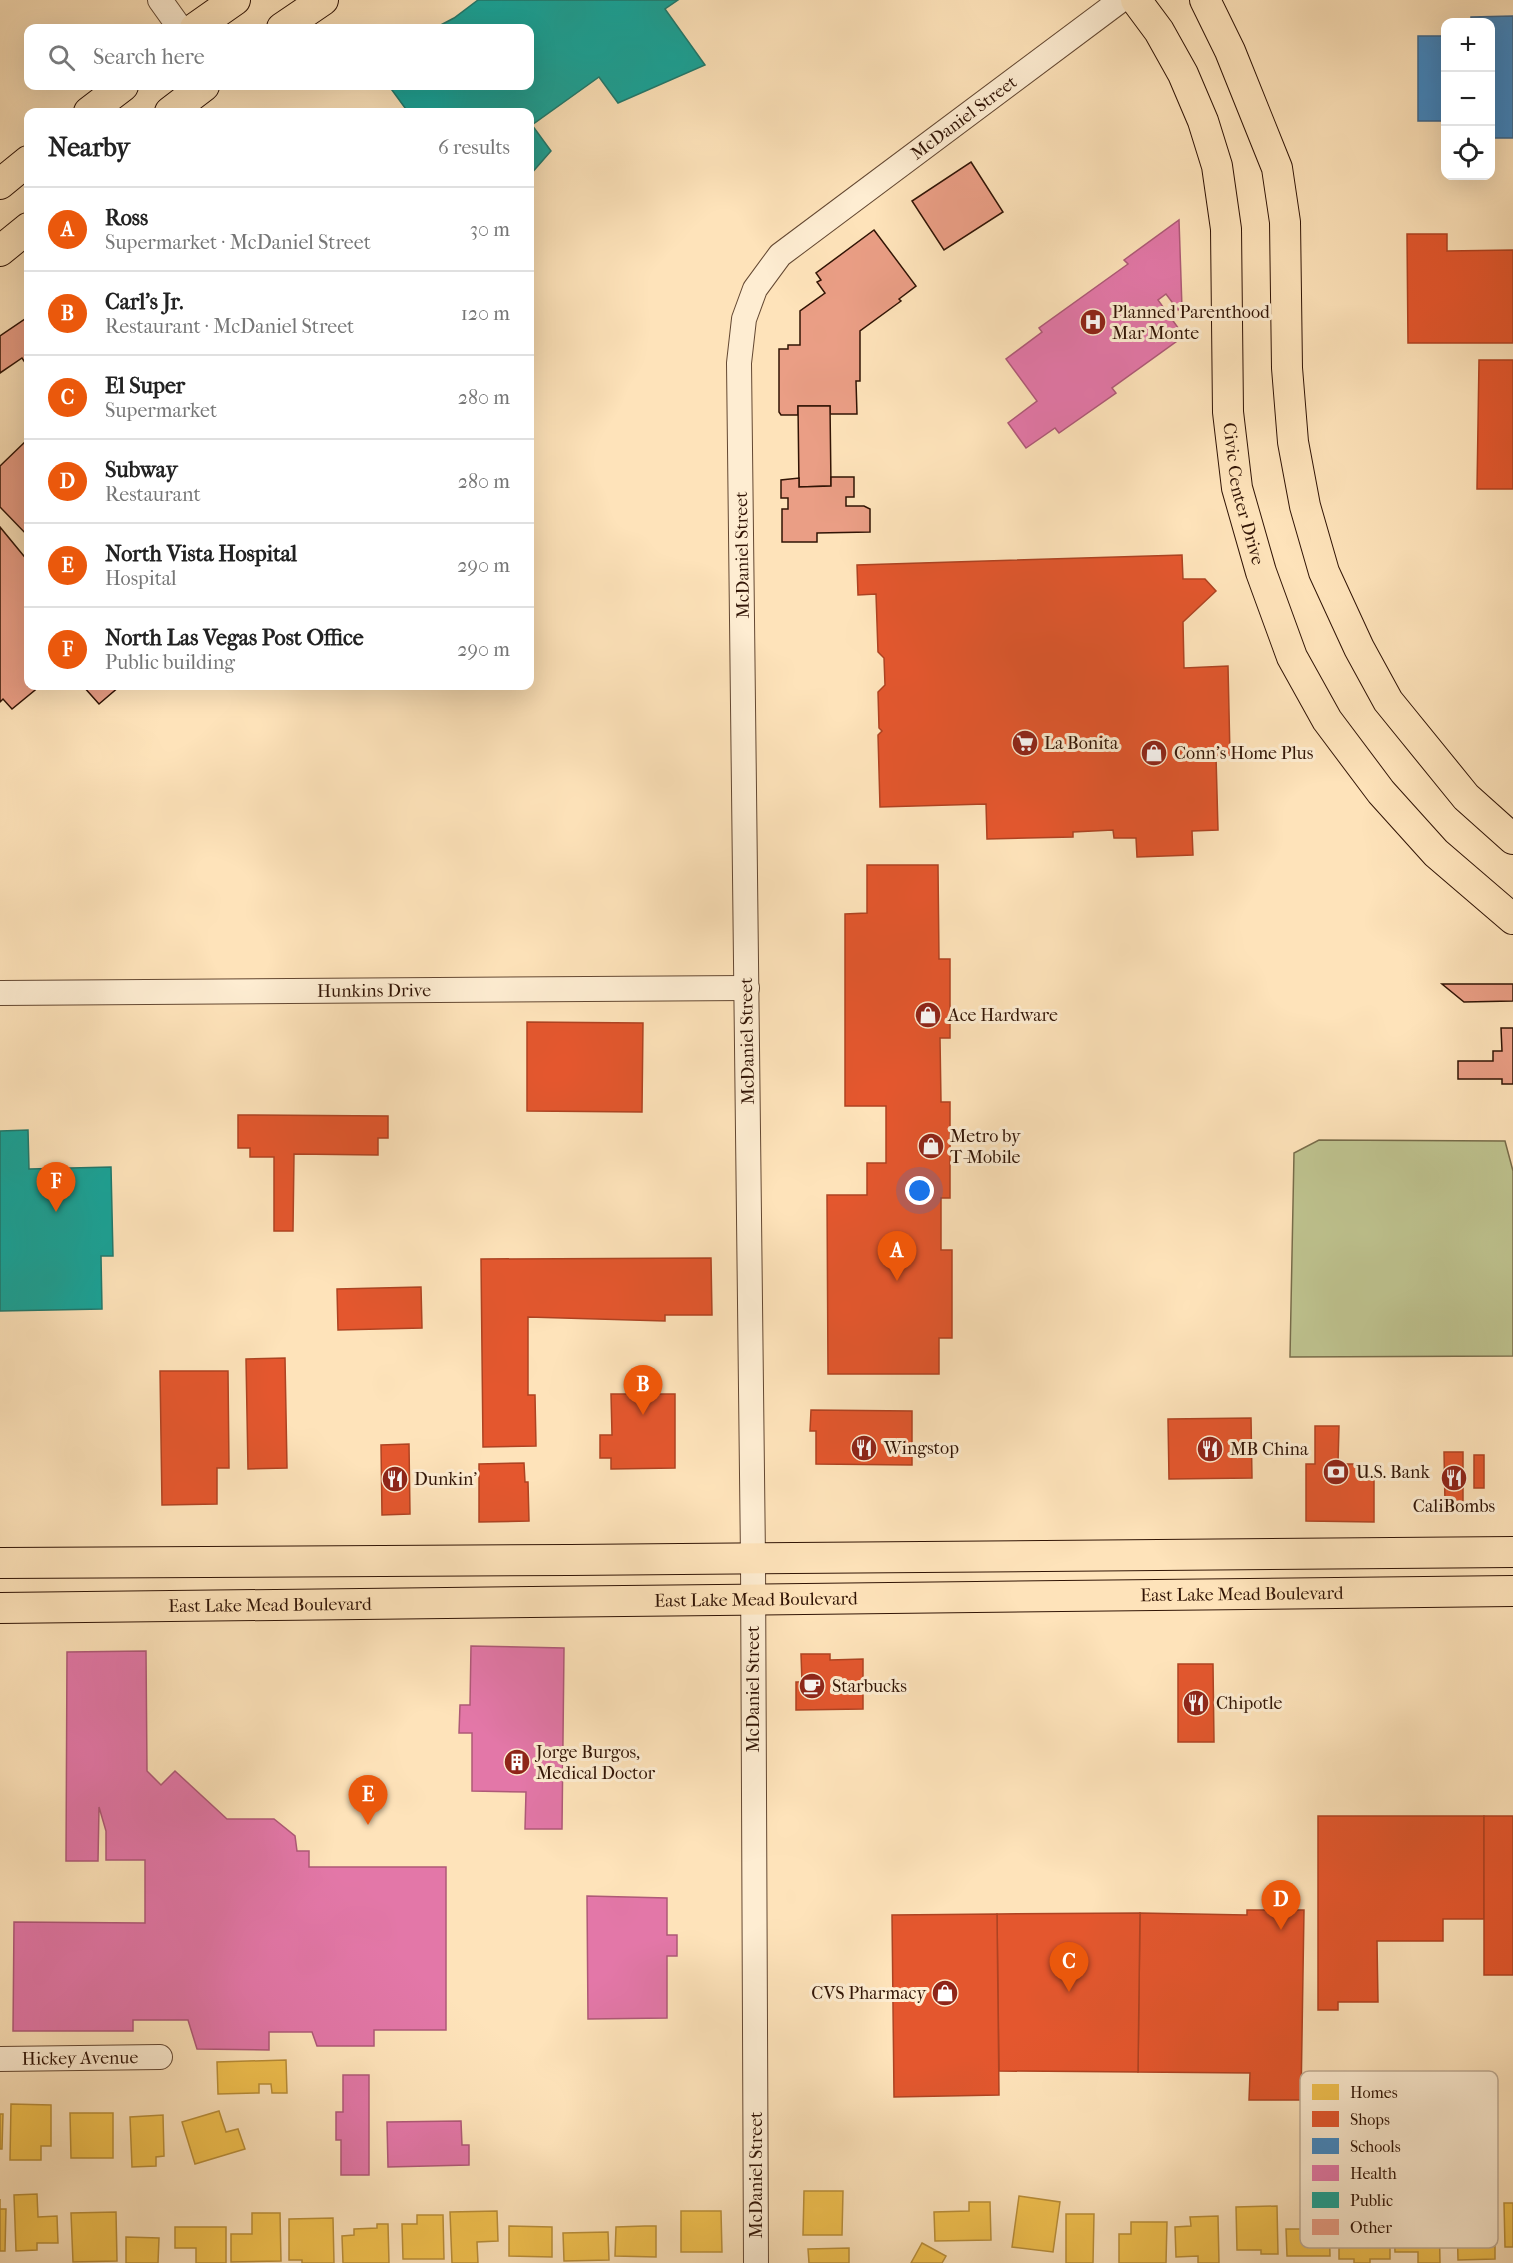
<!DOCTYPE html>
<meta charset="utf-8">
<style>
body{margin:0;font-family:"IM FELL French Canon",serif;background:#f2f2f2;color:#222}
.controls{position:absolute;right:18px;top:18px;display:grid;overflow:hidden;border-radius:12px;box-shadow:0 6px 24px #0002}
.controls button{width:54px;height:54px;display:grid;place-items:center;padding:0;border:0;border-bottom:2px solid #e0e0e0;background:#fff;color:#222;font:30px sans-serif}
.you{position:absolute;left:920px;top:1191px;width:21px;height:21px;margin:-15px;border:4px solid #fff;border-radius:50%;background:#1a73e8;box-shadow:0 0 0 9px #1a73e833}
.badge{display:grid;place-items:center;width:39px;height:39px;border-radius:50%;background:#ea580c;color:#fff;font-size:20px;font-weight:700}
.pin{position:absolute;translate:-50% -50px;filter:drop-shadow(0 2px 3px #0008)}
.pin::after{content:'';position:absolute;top:32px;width:21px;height:18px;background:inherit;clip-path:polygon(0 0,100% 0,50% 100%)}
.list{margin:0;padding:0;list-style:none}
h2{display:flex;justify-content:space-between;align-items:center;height:78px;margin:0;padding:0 24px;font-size:26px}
h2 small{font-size:20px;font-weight:400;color:#767676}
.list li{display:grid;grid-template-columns:39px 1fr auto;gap:18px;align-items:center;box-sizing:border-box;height:84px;padding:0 24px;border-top:2px solid #e0e0e0}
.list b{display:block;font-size:22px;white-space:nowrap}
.list p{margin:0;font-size:20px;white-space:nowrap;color:#767676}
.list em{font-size:20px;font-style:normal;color:#767676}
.icon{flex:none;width:33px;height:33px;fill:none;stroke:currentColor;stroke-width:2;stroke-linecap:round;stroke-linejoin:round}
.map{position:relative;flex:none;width:1513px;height:2263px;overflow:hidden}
.search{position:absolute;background:#fff;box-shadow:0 6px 24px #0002;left:24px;top:24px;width:510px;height:66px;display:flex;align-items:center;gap:15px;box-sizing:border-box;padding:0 21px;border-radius:12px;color:#767676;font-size:22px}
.panel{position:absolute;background:#fff;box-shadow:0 6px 24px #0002;left:24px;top:108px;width:510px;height:582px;border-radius:12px}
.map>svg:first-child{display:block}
.green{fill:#bfc490;stroke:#786c4a;stroke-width:1.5}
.homes{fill:#f2c14e;stroke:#b88d38;stroke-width:1.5}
.shops{fill:#e4572e;stroke:#ae4322;stroke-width:1.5}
.schools{fill:#3f88c5;stroke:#3b658b;stroke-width:1.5}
.health{fill:#e377a8;stroke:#ae5977;stroke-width:1.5}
.public{fill:#17a398;stroke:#1f786c;stroke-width:1.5}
.building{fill:#ea9e85;stroke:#311405;stroke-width:1.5}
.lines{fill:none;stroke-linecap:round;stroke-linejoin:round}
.minor-casing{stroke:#644832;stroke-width:26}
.major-casing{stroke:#311405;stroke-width:32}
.minor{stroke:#feedd2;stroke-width:24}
.major{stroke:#fee3ba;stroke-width:30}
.labels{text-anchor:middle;stroke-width:6;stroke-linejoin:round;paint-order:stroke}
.street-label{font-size:18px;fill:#311405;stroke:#feedd2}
.poi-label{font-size:18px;fill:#311405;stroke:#feedd2;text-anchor:start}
.key{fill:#feedd2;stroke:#c0ac94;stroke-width:1.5}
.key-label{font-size:16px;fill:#311405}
</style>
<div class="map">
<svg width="1513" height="2263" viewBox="0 0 1513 2263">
<rect width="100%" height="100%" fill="#fee3ba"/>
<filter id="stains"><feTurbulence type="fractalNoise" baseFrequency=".00333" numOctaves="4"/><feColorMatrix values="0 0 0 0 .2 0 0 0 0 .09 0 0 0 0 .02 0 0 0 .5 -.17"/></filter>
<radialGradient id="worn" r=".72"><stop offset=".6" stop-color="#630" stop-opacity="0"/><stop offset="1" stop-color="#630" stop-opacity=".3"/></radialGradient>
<polygon class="green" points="1319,1140 1505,1141 1513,1171 1513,1356 1290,1357 1294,1153"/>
<g class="homes">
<polygon points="286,2060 287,2093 272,2093 271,2084 259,2084 259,2093 218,2094 217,2062"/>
<polygon points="11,2104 51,2105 51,2146 41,2146 41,2160 10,2160"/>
<polygon points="219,2111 226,2132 238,2129 245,2149 195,2164 182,2122"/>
<polygon points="70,2113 113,2113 113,2158 71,2158"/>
<polygon points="0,2114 3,2114 2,2149 0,2149"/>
<polygon points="163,2115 164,2156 156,2157 156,2166 132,2167 130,2117"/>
<polygon points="804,2191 843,2191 842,2235 803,2235"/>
<polygon points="37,2194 38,2217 57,2216 58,2243 37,2243 37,2250 16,2251 14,2195"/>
<polygon points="1019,2196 1060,2202 1053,2252 1012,2247"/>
<polygon points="0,2199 0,2209 6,2209 5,2251 0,2251"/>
<polygon points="969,2202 990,2202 991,2240 935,2241 934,2212 969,2211"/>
<polygon points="1504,2203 1513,2203 1513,2247 1505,2247"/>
<polygon points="1277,2206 1278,2254 1261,2254 1261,2250 1237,2250 1236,2207"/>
<polygon points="1495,2207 1495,2259 1458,2260 1457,2218 1472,2218 1472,2208"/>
<polygon points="1439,2210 1440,2263 1418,2263 1418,2252 1395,2252 1394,2219 1409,2219 1409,2211"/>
<polygon points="497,2211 498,2241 477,2242 478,2263 452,2263 450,2212"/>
<polygon points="681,2211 721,2211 722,2252 681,2252"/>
<polygon points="116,2212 117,2261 73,2262 71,2213"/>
<polygon points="252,2213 280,2213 281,2261 231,2262 231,2234 252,2234"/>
<polygon points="1066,2214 1094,2214 1093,2263 1066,2263"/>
<polygon points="417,2215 443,2215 444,2259 403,2259 402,2224 417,2224"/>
<polygon points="1218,2216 1219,2263 1198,2263 1198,2256 1176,2257 1175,2227 1191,2226 1190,2217"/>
<polygon points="333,2218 334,2263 302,2263 302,2260 289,2260 289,2219"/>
<polygon points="1329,2218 1330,2256 1287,2256 1286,2229 1307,2229 1307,2219"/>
<polygon points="1390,2221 1390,2259 1370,2259 1370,2263 1354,2263 1354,2259 1339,2259 1339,2222"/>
<polygon points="1131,2222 1167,2222 1166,2263 1119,2263 1119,2234 1131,2234"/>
<polygon points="377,2224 388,2224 389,2263 343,2263 342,2236 354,2235 354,2229 377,2228"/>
<polygon points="509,2226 552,2227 552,2257 509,2256"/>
<polygon points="645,2226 656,2226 656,2257 615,2256 616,2227"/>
<polygon points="175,2227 226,2227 226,2263 196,2263 196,2248 175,2248"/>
<polygon points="608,2232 609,2260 564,2261 563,2233"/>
<polygon points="126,2237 159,2238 158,2263 126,2263"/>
<polygon points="922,2243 946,2256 942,2263 911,2263"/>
<polygon points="849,2248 849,2263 809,2263 808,2249"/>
</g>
<g class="shops">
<polygon points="1407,234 1447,234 1447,251 1513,250 1513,343 1408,343"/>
<polygon points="1479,360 1513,360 1513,489 1477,489"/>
<polygon points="1182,555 1183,579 1205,579 1216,591 1183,622 1184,668 1228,666 1230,756 1216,756 1218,830 1192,831 1193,855 1137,857 1136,838 1114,838 1113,830 1073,832 1073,837 987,839 986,804 880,807 878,735 882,731 879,728 878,692 885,685 884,658 878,652 876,594 858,595 857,565"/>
<polygon points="867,865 938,865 939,959 950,959 950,1038 940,1038 941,1102 950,1102 950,1198 941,1198 941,1250 952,1250 952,1338 939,1338 939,1374 828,1374 827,1195 867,1195 867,1163 886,1163 886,1106 845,1106 845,914 867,913"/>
<polygon points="527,1022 643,1023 642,1112 527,1111"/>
<polygon points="238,1115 388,1116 388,1138 378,1138 378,1155 294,1154 293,1231 274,1231 274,1157 250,1157 250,1148 238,1148"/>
<polygon points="711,1258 712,1315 665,1315 665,1321 528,1317 528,1395 535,1395 536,1446 483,1447 481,1259"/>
<polygon points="421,1287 422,1328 338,1330 337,1289"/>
<polygon points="285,1358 287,1468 248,1469 246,1359"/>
<polygon points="160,1371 228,1371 229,1468 217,1468 217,1504 162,1505"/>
<polygon points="611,1394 675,1394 675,1468 611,1469 611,1458 600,1458 600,1435 612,1435"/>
<polygon points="811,1410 912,1411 912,1465 816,1464 816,1431 810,1431"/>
<polygon points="1251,1418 1252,1478 1169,1479 1168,1419"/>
<polygon points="1315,1426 1339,1426 1338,1464 1366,1464 1366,1480 1374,1480 1374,1522 1306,1521 1306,1464 1315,1464"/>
<polygon points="409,1444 410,1514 382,1515 381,1445"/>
<polygon points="1444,1452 1463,1452 1463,1503 1445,1503"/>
<rect x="1474" y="1455" width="10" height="33"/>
<polygon points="524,1463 525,1482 528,1482 529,1521 479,1522 479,1464"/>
<polygon points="801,1654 830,1654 830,1660 863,1659 863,1709 796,1710 796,1682 802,1682"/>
<polygon points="1178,1664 1213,1664 1214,1742 1178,1742"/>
<polygon points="1318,1816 1484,1816 1484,1919 1443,1919 1443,1941 1377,1941 1378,2002 1338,2002 1338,2010 1318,2010"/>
<rect x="1484" y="1816" width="29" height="159"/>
<polygon points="1247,1910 1304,1910 1301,2100 1249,2100 1250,2073 1138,2072 1140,1913 1247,1915"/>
<polygon points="1140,1913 1138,2072 999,2071 997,1914"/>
<polygon points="997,1914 999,2095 894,2097 892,1915"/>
</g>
<g class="schools">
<polygon points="1513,16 1513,138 1490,138 1490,22 1471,22 1471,17"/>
<rect x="1418" y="36" width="28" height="85"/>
</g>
<g class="health">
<polygon points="1179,220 1182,308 1178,310 1166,294 1158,300 1184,336 1112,388 1116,393 1059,433 1055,428 1026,448 1008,423 1037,401 1006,359 1042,332 1039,328 1128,264 1124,260"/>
<polygon points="471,1646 564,1648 562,1829 525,1829 526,1792 472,1791 472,1733 459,1733 460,1705 470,1705"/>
<polygon points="146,1651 147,1771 161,1785 175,1771 227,1819 274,1819 295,1836 297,1851 309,1851 309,1867 446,1867 446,2030 374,2030 374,2046 317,2046 312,2032 269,2032 269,2050 197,2049 188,2020 133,2020 133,2031 13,2031 14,1922 145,1923 145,1860 106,1860 106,1831 99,1807 98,1861 66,1861 67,1652"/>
<polygon points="587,1896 667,1898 667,1935 677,1935 677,1956 667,1956 667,2018 588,2019"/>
<polygon points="343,2075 369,2075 369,2175 341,2175 341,2140 336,2140 336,2112 343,2112"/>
<polygon points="461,2121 462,2145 469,2145 469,2165 388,2167 387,2122"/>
</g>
<g class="public">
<polygon points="478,0 678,0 665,9 705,65 618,103 599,77 532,125 551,151 530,175 530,112 408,112 389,86 530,86 530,28 435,28 454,18"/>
<polygon points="28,1130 29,1169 111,1167 113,1256 101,1256 102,1309 0,1311 0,1131"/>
</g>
<g class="building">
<polygon points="971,162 1003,212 944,250 912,201"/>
<polygon points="874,230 916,286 899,299 901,301 860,331 860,381 856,381 857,414 830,414 830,406 798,406 798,415 781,415 779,412 779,349 788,349 788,345 800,345 800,311 825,293 817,282 821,280 816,273"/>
<polygon points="28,317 28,367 22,358 0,373 0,336"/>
<polygon points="798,406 830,406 831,486 799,487"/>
<polygon points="28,439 28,536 0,507 0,466"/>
<polygon points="831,477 854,477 854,497 846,497 846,506 864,506 870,509 870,532 817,533 817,542 782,542 782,509 788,509 788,498 781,498 781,480 799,478 799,487 831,486"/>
<polygon points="0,527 28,561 28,686 40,686 12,709 3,699 0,702"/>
<polygon points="83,686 120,686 99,704"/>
<polygon points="1442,984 1513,984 1513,1001 1464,1002"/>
<polygon points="1501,1028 1513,1028 1513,1084 1502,1084 1502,1079 1458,1079 1458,1061 1493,1061 1493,1051 1502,1051"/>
</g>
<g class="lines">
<defs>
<g id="minor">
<polyline points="160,0 180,28"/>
<path id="s1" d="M0,993L747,988"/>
<path id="s2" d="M0,2059L160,2057"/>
<path id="s3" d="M756,2263L753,1559L739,363L744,319L755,289L780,255L1121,0"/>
</g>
<g id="major">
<path id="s4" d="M1136,0L1159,31L1183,74L1203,121L1217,166L1226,229L1228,412L1237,488L1261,572L1292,657L1327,720L1381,792L1436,853L1513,919"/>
<polyline points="1205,0 1230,51 1277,168 1285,222 1287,368 1293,442 1305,506 1324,572 1359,648 1388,701 1466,797 1513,839"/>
<polyline points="195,28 235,0"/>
<polyline points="282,28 323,0"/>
<polyline points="89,112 123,86"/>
<polyline points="170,112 204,86"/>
<polyline points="0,184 28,161"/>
<polyline points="0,251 28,228"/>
<polyline points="0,1563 570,1560 1513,1552"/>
<path id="s5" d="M0,1608L1513,1591"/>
</g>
</defs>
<use href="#minor" class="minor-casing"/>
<use href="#major" class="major-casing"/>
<use href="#minor" class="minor"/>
<use href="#major" class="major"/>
</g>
<defs>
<symbol id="hospital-disc" viewBox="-11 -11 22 22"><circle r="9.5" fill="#8f2418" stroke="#feedd2"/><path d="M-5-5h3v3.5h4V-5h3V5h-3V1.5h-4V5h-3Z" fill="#fff"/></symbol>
<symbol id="supermarket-disc" viewBox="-11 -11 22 22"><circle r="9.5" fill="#8f2418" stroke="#feedd2"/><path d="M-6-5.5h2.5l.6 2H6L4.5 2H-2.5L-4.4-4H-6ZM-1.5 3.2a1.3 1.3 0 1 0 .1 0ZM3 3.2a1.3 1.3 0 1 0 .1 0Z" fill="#fff"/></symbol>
<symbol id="shop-disc" viewBox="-11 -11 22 22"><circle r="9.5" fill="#8f2418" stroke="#feedd2"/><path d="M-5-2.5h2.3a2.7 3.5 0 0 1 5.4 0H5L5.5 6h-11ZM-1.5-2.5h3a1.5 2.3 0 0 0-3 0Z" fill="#fff"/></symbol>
<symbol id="restaurant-disc" viewBox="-11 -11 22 22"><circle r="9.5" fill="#8f2418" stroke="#feedd2"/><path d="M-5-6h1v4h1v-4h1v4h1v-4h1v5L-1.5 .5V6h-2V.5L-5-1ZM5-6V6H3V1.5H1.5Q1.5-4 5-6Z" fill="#fff"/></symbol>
<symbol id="bank-disc" viewBox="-11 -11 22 22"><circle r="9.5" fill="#8f2418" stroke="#feedd2"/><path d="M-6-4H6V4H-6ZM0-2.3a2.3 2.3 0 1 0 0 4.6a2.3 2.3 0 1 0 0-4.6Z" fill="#fff"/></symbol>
<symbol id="cafe-disc" viewBox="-11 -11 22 22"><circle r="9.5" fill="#8f2418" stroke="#feedd2"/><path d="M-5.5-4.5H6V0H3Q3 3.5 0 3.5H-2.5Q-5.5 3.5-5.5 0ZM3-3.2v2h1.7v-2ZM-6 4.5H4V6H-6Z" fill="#fff"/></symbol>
<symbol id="building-disc" viewBox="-11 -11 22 22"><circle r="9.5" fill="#8f2418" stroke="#feedd2"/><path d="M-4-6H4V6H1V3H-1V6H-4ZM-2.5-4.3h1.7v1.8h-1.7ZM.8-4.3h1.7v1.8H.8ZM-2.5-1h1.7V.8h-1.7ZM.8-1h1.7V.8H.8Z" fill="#fff"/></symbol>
</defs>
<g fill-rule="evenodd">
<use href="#hospital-disc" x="1078" y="307" width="30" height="30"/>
<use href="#supermarket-disc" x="1010" y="728" width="30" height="30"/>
<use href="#shop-disc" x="1139" y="738" width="30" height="30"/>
<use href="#shop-disc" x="913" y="1000" width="30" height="30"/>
<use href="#shop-disc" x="916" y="1131" width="30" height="30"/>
<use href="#restaurant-disc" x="849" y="1433" width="30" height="30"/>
<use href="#restaurant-disc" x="1195" y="1434" width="30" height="30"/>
<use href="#bank-disc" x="1321" y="1457" width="30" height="30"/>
<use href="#restaurant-disc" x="1439" y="1463" width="30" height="30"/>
<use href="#restaurant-disc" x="380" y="1464" width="30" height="30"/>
<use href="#cafe-disc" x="797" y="1671" width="30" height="30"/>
<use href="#restaurant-disc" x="1181" y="1688" width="30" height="30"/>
<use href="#building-disc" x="502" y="1747" width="30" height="30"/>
<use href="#shop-disc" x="930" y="1978" width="30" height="30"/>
</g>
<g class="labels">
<g class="street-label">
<text dy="6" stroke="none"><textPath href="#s3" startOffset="2248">McDaniel Street</textPath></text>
<text dy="6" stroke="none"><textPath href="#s4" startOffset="516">Civic Center Drive</textPath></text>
<text transform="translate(742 555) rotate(-91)" y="6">McDaniel Street</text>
<text dy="6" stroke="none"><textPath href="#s1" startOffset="374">Hunkins Drive</textPath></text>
<text transform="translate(747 1041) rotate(-91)" y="6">McDaniel Street</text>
<text dy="6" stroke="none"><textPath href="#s5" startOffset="1242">East Lake Mead Boulevard</textPath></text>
<text dy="6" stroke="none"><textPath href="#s5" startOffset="756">East Lake Mead Boulevard</textPath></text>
<text dy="6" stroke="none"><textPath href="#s5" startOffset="270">East Lake Mead Boulevard</textPath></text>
<text transform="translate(753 1689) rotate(-90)" y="6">McDaniel Street</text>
<text dy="6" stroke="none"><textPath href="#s2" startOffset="80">Hickey Avenue</textPath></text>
<text transform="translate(756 2175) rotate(-90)" y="6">McDaniel Street</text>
</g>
<g class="poi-label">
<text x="1112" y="318">Planned Parenthood<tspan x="1112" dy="21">Mar Monte</tspan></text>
<text x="1044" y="749">La Bonita</text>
<text x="1174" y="759">Conn's Home Plus</text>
<text x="948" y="1021">Ace Hardware</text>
<text x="950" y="1142">Metro by<tspan x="950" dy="21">T-Mobile</tspan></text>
<text x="884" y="1454">Wingstop</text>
<text x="1230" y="1455">MB China</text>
<text x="1356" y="1478">U.S. Bank</text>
<text x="414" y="1485">Dunkin'</text>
<text x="1454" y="1512" text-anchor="middle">CaliBombs</text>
<text x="832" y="1692">Starbucks</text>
<text x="1216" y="1709">Chipotle</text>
<text x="536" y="1758">Jorge Burgos,<tspan x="536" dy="21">Medical Doctor</tspan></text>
<text x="926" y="1999" text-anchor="end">CVS Pharmacy</text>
</g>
</g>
<rect x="1300" y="2071" width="198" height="177" rx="9" class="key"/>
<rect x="1312" y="2084" width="27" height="16" fill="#f2c14e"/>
<rect x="1312" y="2111" width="27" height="16" fill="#e4572e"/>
<rect x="1312" y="2138" width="27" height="16" fill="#3f88c5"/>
<rect x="1312" y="2165" width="27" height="16" fill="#e377a8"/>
<rect x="1312" y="2192" width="27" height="16" fill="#17a398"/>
<rect x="1312" y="2219" width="27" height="16" fill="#ea9e85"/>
<g class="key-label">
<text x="1350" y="2098">Homes</text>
<text x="1350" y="2125">Shops</text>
<text x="1350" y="2152">Schools</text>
<text x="1350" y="2179">Health</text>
<text x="1350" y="2206">Public</text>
<text x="1350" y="2233">Other</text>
</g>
<rect width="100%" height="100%" filter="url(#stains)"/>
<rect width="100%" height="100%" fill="url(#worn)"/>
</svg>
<div class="controls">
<button>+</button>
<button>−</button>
<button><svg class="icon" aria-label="locate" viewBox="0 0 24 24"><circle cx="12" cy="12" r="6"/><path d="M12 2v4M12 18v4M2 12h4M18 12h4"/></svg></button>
</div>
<div class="you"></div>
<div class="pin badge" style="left:897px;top:1281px">A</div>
<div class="pin badge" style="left:643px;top:1415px">B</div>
<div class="pin badge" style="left:1069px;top:1992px">C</div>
<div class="pin badge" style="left:1281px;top:1930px">D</div>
<div class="pin badge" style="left:368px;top:1825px">E</div>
<div class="pin badge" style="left:56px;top:1212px">F</div>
<div class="search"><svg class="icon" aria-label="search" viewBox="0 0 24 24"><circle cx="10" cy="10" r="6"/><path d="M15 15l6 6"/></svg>Search here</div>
<section class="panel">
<h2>Nearby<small>6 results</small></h2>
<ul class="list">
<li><span class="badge">A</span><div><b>Ross</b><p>Supermarket · McDaniel Street</p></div><em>30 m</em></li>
<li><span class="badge">B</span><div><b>Carl's Jr.</b><p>Restaurant · McDaniel Street</p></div><em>120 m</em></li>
<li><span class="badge">C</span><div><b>El Super</b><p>Supermarket</p></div><em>280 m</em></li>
<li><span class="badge">D</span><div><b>Subway</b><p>Restaurant</p></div><em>280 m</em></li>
<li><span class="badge">E</span><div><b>North Vista Hospital</b><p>Hospital</p></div><em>290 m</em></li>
<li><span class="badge">F</span><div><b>North Las Vegas Post Office</b><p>Public building</p></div><em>290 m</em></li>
</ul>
</section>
</div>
